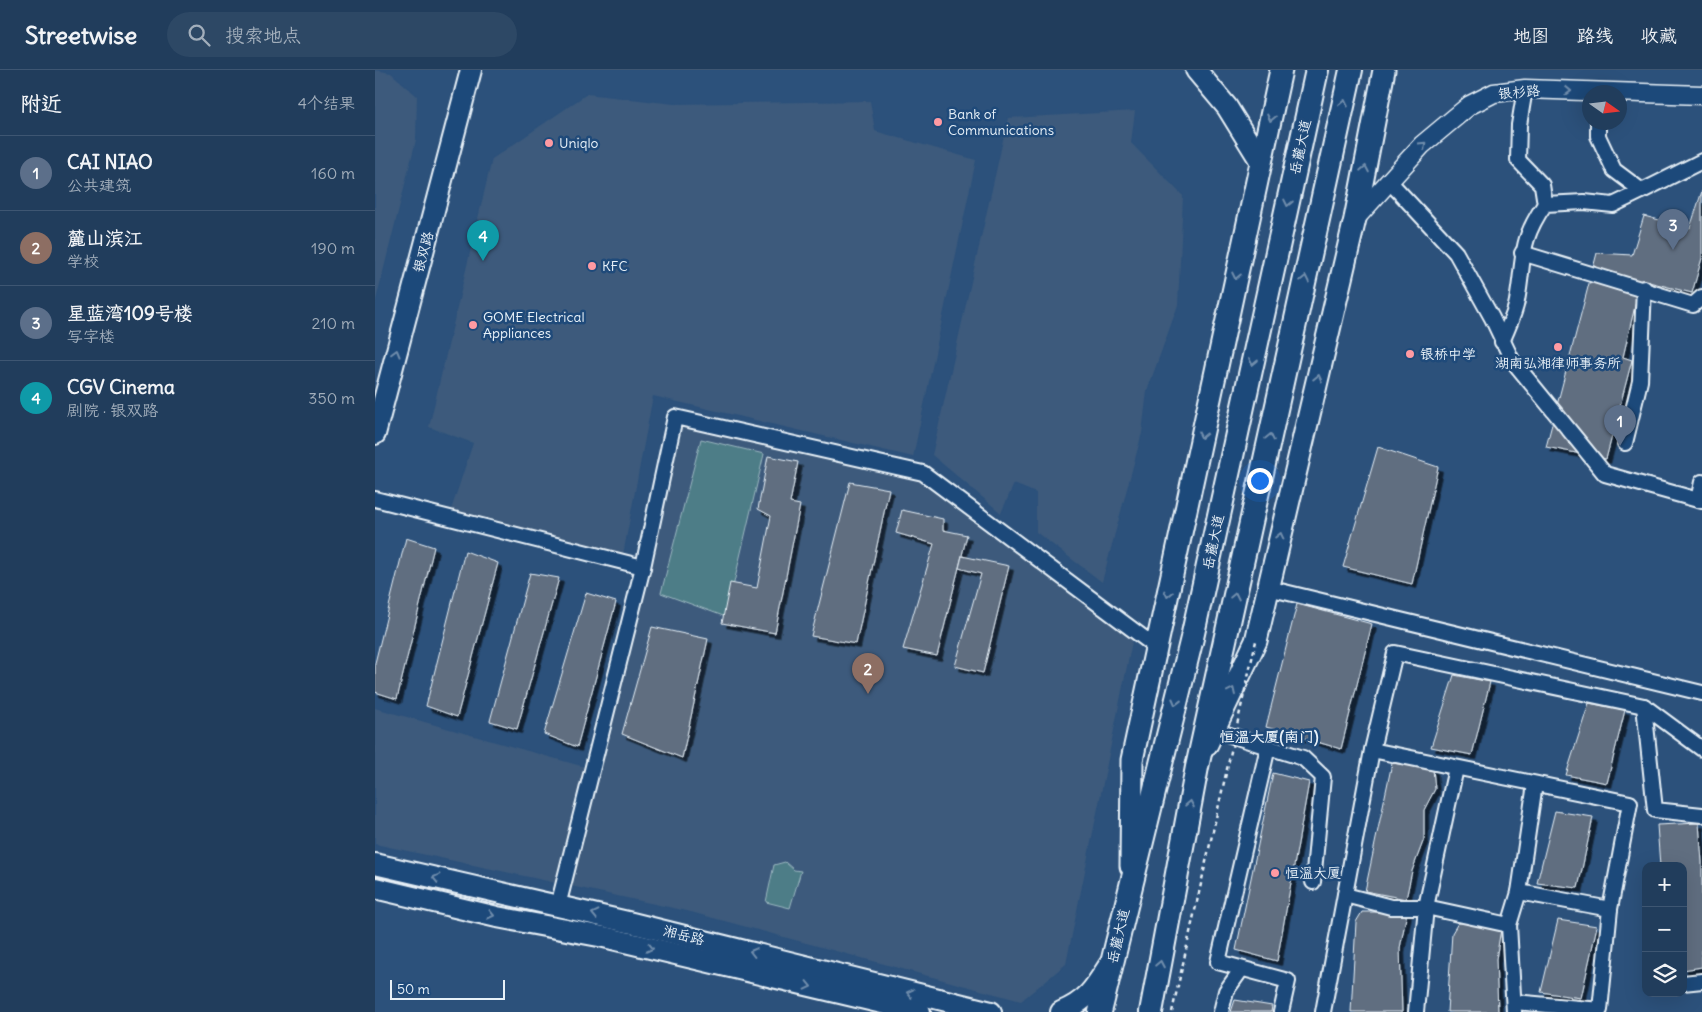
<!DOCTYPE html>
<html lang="zh">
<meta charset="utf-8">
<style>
body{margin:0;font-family:Delius,"LXGW WenKai TC",sans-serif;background:#2d4865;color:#f1f3f6}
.controls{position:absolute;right:15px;bottom:15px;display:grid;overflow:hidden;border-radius:10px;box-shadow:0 5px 20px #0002}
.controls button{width:45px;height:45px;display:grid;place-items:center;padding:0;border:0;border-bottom:1px solid #3e5672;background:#213d5c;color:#f1f3f6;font:25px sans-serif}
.compass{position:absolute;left:1207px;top:15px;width:45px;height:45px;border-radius:50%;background:#213d5c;box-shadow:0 5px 20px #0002;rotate:104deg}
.scale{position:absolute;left:15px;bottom:12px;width:115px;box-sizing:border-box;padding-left:5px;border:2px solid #e8f1f8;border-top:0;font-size:14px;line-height:18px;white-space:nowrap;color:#e8f1f8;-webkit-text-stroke:4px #1f4a7a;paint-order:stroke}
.you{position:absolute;left:884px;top:410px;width:18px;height:18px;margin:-12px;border:4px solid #fff;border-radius:50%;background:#1a73e8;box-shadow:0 0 0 8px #1a73e833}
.badge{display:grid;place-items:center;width:32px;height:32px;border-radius:50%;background:#ff9aa2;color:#fff;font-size:16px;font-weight:700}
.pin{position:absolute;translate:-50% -41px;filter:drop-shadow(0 1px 2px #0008)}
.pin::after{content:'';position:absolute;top:26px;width:18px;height:15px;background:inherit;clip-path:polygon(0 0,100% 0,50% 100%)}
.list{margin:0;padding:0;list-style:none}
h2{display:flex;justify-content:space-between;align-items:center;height:65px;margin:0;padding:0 20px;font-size:21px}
h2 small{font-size:16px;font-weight:400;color:#a2aebb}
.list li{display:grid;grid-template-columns:32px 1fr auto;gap:15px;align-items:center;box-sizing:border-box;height:75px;padding:0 20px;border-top:1px solid #3e5672}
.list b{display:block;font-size:19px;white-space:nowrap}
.list p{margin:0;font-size:16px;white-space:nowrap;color:#a2aebb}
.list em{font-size:16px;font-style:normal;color:#a2aebb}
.icon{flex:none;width:28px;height:28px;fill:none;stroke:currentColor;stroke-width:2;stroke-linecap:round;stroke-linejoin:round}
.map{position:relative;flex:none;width:1327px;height:942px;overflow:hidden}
header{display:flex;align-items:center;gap:30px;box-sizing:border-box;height:70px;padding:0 25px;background:#213d5c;border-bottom:1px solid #3e5672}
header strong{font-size:24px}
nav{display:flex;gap:28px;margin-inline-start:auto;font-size:18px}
.search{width:350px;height:45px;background:#2d4865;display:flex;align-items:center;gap:12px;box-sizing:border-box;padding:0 18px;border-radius:28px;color:#a2aebb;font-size:19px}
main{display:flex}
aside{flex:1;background:#213d5c}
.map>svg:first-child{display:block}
.built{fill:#3c5a7c}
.green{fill:#4e7d87;stroke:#9bb7c0}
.building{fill:#606e80;stroke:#e8f1f8;filter:url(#shadow)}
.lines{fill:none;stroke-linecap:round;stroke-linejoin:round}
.minor-casing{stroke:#e8f1f8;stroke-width:18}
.tertiary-casing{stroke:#e8f1f8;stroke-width:21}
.secondary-casing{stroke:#e8f1f8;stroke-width:24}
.primary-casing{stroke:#e8f1f8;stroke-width:25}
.trunk-casing{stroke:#e8f1f8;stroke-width:26}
.minor{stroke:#1f4a7a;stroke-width:14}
.tertiary{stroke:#1f4a7a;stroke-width:18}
.secondary{stroke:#1f4a7a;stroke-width:20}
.primary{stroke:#1f4a7a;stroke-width:21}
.trunk{stroke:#1f4a7a;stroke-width:22}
.path-bridge{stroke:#e8f1f8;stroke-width:2.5;stroke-dasharray:4 4;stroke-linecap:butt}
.oneway{stroke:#6f8dac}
.poi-dot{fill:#ff9aa2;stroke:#1f4a7a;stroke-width:2}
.labels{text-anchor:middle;stroke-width:5;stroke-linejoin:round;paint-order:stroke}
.street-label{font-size:14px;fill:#e8f1f8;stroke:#1f4a7a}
.poi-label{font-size:14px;fill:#e8f1f8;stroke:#1f4a7a;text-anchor:start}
.neighbourhood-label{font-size:15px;font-weight:bold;fill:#e8f1f8;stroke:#1f4a7a}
</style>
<header>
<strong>Streetwise</strong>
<div class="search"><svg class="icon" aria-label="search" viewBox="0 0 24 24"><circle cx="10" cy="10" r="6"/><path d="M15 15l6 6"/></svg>搜索地点</div>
<nav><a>地图</a><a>路线</a><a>收藏</a></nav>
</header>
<main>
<aside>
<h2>附近<small>4个结果</small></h2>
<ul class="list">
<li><span class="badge" style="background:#5c6f8a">1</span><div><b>CAI NIAO</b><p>公共建筑</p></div><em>160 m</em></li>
<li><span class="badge" style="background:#8d6e63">2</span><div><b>麓山滨江</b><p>学校</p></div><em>190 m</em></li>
<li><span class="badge" style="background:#5c6f8a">3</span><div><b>星蓝湾109号楼</b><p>写字楼</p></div><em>210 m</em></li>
<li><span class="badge" style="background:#0f9aa8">4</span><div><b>CGV Cinema</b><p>剧院 · 银双路</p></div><em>350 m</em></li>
</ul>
</aside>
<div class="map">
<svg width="1327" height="942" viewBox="0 0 1327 942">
<defs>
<filter id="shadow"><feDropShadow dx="4.5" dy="4.5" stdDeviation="0" flood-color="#0009"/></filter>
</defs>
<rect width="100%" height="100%" fill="#2c517b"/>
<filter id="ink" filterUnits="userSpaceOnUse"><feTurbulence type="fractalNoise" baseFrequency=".02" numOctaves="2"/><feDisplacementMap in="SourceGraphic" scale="10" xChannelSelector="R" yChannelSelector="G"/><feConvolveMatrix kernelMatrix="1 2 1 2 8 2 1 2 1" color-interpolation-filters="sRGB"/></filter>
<g filter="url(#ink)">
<g class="built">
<polygon points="0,0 16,3 42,26 41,70 0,234"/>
<polygon points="212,24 299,34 495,31 500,61 601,90 538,387 278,326 248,485 74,446 98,373 54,357 117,89"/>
<polygon points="760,41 756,73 808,126 803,235 772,321 767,363 727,512 661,462 661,423 639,414 626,443 557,385 633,48"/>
<polygon points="300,347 548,403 758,567 691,894 646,931 312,841 0,774 0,638 217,699"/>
</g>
<g class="green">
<polygon points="326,369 389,384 351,547 286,523"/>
<polygon points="410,792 419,800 426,801 415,838 391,832 399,795"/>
</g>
<g class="building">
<polygon points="1327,121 1327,188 1317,223 1266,210 1248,287 1257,290 1231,389 1171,377 1222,183 1257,185 1269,146 1315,158"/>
<polygon points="1003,377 1063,397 1037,514 968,497"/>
<polygon points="393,386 423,392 415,433 425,435 400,563 347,553 355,513 382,518 396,446 383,439"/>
<polygon points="475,412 514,419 481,574 436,566"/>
<polygon points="527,440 568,449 568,460 592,465 562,586 528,579 559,474 521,463"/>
<polygon points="31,468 59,477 22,629 0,622 0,593"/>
<polygon points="90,481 123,493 82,647 51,636"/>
<polygon points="587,486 634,496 608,603 580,596 606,504 584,498"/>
<polygon points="155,503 184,508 142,659 115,651"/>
<polygon points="211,523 241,532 202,677 169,664"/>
<polygon points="922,534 997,554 966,679 891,657"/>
<polygon points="277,557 333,569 307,688 247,664"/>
<polygon points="1079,605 1115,612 1097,685 1056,677"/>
<polygon points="1214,633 1250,640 1232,713 1191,705"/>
<polygon points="1017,693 1058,699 1060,719 1049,740 1049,769 1037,801 1031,829 990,821"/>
<polygon points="898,703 934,712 902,891 861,880"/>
<polygon points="1180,741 1218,747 1203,818 1162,813"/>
<polygon points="1324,753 1327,792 1327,897 1308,900 1308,796 1285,796 1282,755"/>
<polygon points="987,842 1032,842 1025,878 1027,942 976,942 981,852"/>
<polygon points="1183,850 1222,856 1206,928 1166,922"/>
<polygon points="1083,853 1127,853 1121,889 1123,942 1072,942 1077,863"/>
<polygon points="860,930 897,936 896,942 856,942"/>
</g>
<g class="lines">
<defs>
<g id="minor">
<polyline points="1150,19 1144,55 1143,90 1167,115 1170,134"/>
<polyline points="1223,52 1223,66 1239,100 1267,121 1327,91"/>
<polyline points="1014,111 1081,183 1117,248 1137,290 1230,404 1323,430"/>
<polyline points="1147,183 1318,235 1327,227"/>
<path d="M1127,272C1132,259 1140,244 1142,231C1150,188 1143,173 1170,134L1209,132L1238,135L1267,121"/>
<polyline points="1250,373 1265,311 1269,218"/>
<polyline points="1327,412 1323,430 1327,431"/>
<polyline points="0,429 268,497 300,347 548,403 781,577"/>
<polyline points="893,518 1327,623"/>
<polyline points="1269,636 1280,740 1327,745"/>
<polyline points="839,660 928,688 948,707 938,812"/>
<polyline points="893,677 843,892 913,911 906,942"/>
<polyline points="997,680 1255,733 1235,839 1144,822"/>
<polyline points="1081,698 1051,837 1134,855"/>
<polyline points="970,825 1016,837 1051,837 1041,942"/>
<polyline points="183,836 268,497"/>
<polyline points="1308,913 1327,911"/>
<polyline points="1140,932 1225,940 1235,839"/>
<polyline points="846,942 851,921 866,900"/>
<polyline points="948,942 997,680 1020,583 1269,636 1327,679"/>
<polyline points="1139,942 1134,855 1144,822 1160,714"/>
</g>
<polyline id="tertiary" points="980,149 1047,75 1095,35 1119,23 1150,19 1327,25"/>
<g id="secondary">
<polyline points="821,0 852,37 886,92"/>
<polyline points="0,364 96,0"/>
<polyline points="0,794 257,853 616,942"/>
<polyline points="0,818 122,847 229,867 545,942"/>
<path d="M686,942C712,931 719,919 734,895"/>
</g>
<g id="primary">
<polyline points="832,674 881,571 980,149 1009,0"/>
<polyline points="756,796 757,690 906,0"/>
</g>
<g id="trunk">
<polyline points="725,942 817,568 942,0"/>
<polyline points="776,942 822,697 976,0"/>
</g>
</defs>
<use href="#minor" class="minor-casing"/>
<use href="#tertiary" class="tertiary-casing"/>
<use href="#secondary" class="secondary-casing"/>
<use href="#primary" class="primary-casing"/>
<use href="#trunk" class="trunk-casing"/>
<use href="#minor" class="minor"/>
<use href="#tertiary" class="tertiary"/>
<use href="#secondary" class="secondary"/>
<use href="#primary" class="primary"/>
<use href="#trunk" class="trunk"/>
<polyline class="path-bridge" points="797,942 881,571"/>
</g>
<defs><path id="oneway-chevron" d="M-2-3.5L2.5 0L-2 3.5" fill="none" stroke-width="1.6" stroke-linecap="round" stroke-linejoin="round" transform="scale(1.25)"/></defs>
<g class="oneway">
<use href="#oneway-chevron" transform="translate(1193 21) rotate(2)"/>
<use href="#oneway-chevron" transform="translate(969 33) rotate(-78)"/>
<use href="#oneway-chevron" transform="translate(896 48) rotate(102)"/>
<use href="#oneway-chevron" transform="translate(1048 75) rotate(-43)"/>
<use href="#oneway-chevron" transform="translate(990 99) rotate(-79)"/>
<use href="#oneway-chevron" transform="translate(913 133) rotate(102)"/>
<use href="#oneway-chevron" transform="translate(861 206) rotate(102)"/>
<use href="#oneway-chevron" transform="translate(930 209) rotate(-78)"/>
<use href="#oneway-chevron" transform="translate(21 283) rotate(-75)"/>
<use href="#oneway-chevron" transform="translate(878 292) rotate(102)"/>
<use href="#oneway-chevron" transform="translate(943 308) rotate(-77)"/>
<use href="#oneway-chevron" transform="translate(827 365) rotate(102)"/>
<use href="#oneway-chevron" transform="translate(895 367) rotate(-78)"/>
<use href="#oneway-chevron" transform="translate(905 466) rotate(-77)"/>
<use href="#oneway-chevron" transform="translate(793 524) rotate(102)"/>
<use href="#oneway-chevron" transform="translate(860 526) rotate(-78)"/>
<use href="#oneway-chevron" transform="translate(857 621) rotate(-65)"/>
<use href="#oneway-chevron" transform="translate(801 632) rotate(104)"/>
<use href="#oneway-chevron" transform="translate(815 734) rotate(-79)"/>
<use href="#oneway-chevron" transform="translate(61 808) rotate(-167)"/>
<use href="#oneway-chevron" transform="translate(220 844) rotate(-167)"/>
<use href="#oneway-chevron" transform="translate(116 845) rotate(13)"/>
<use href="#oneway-chevron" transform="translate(275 878) rotate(13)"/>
<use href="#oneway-chevron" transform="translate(378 882) rotate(-166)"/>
<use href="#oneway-chevron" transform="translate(785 894) rotate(-79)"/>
<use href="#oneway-chevron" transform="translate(433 916) rotate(13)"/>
<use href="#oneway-chevron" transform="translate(535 923) rotate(-167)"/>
</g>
</g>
<g class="poi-dot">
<circle cx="563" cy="52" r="5"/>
<circle cx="174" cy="73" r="5"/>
<circle cx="217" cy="196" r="5"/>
<circle cx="98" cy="255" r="5"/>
<circle cx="1183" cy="277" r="5"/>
<circle cx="1035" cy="284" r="5"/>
<circle cx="900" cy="803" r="5"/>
</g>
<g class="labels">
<g class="street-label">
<text transform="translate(1144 22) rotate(-5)" y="5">银杉路</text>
<text transform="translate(925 77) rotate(-78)" y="5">岳麓大道</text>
<text transform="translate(48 182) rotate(-75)" y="5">银双路</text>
<text transform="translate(838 472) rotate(-78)" y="5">岳麓大道</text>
<text transform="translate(309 865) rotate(14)" y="5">湘岳路</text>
<text transform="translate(743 866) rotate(-77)" y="5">岳麓大道</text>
</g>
<g class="poi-label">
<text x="573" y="49">Bank of<tspan x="573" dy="16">Communications</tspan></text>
<text x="184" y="78">Uniqlo</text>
<text x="227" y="201">KFC</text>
<text x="108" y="252">GOME Electrical<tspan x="108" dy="16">Appliances</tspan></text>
<text x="1045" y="289">银桥中学</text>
<text x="1183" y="298" text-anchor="middle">湖南弘湘律师事务所</text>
<text x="910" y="808">恒温大厦</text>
</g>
<g class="neighbourhood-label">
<text x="894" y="672">恒温大厦(南门)</text>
</g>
</g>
</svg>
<div class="controls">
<button>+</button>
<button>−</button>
<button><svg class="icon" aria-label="layers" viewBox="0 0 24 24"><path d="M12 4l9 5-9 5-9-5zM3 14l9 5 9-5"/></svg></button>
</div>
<svg class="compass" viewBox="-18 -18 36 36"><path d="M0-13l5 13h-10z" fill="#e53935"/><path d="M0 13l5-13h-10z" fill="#a2aebb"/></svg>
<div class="scale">50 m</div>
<div class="you"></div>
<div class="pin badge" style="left:1245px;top:376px;background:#5c6f8a">1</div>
<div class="pin badge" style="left:493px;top:624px;background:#8d6e63">2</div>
<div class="pin badge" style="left:1298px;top:180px;background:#5c6f8a">3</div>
<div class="pin badge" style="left:108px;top:191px;background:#0f9aa8">4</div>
</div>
</main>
